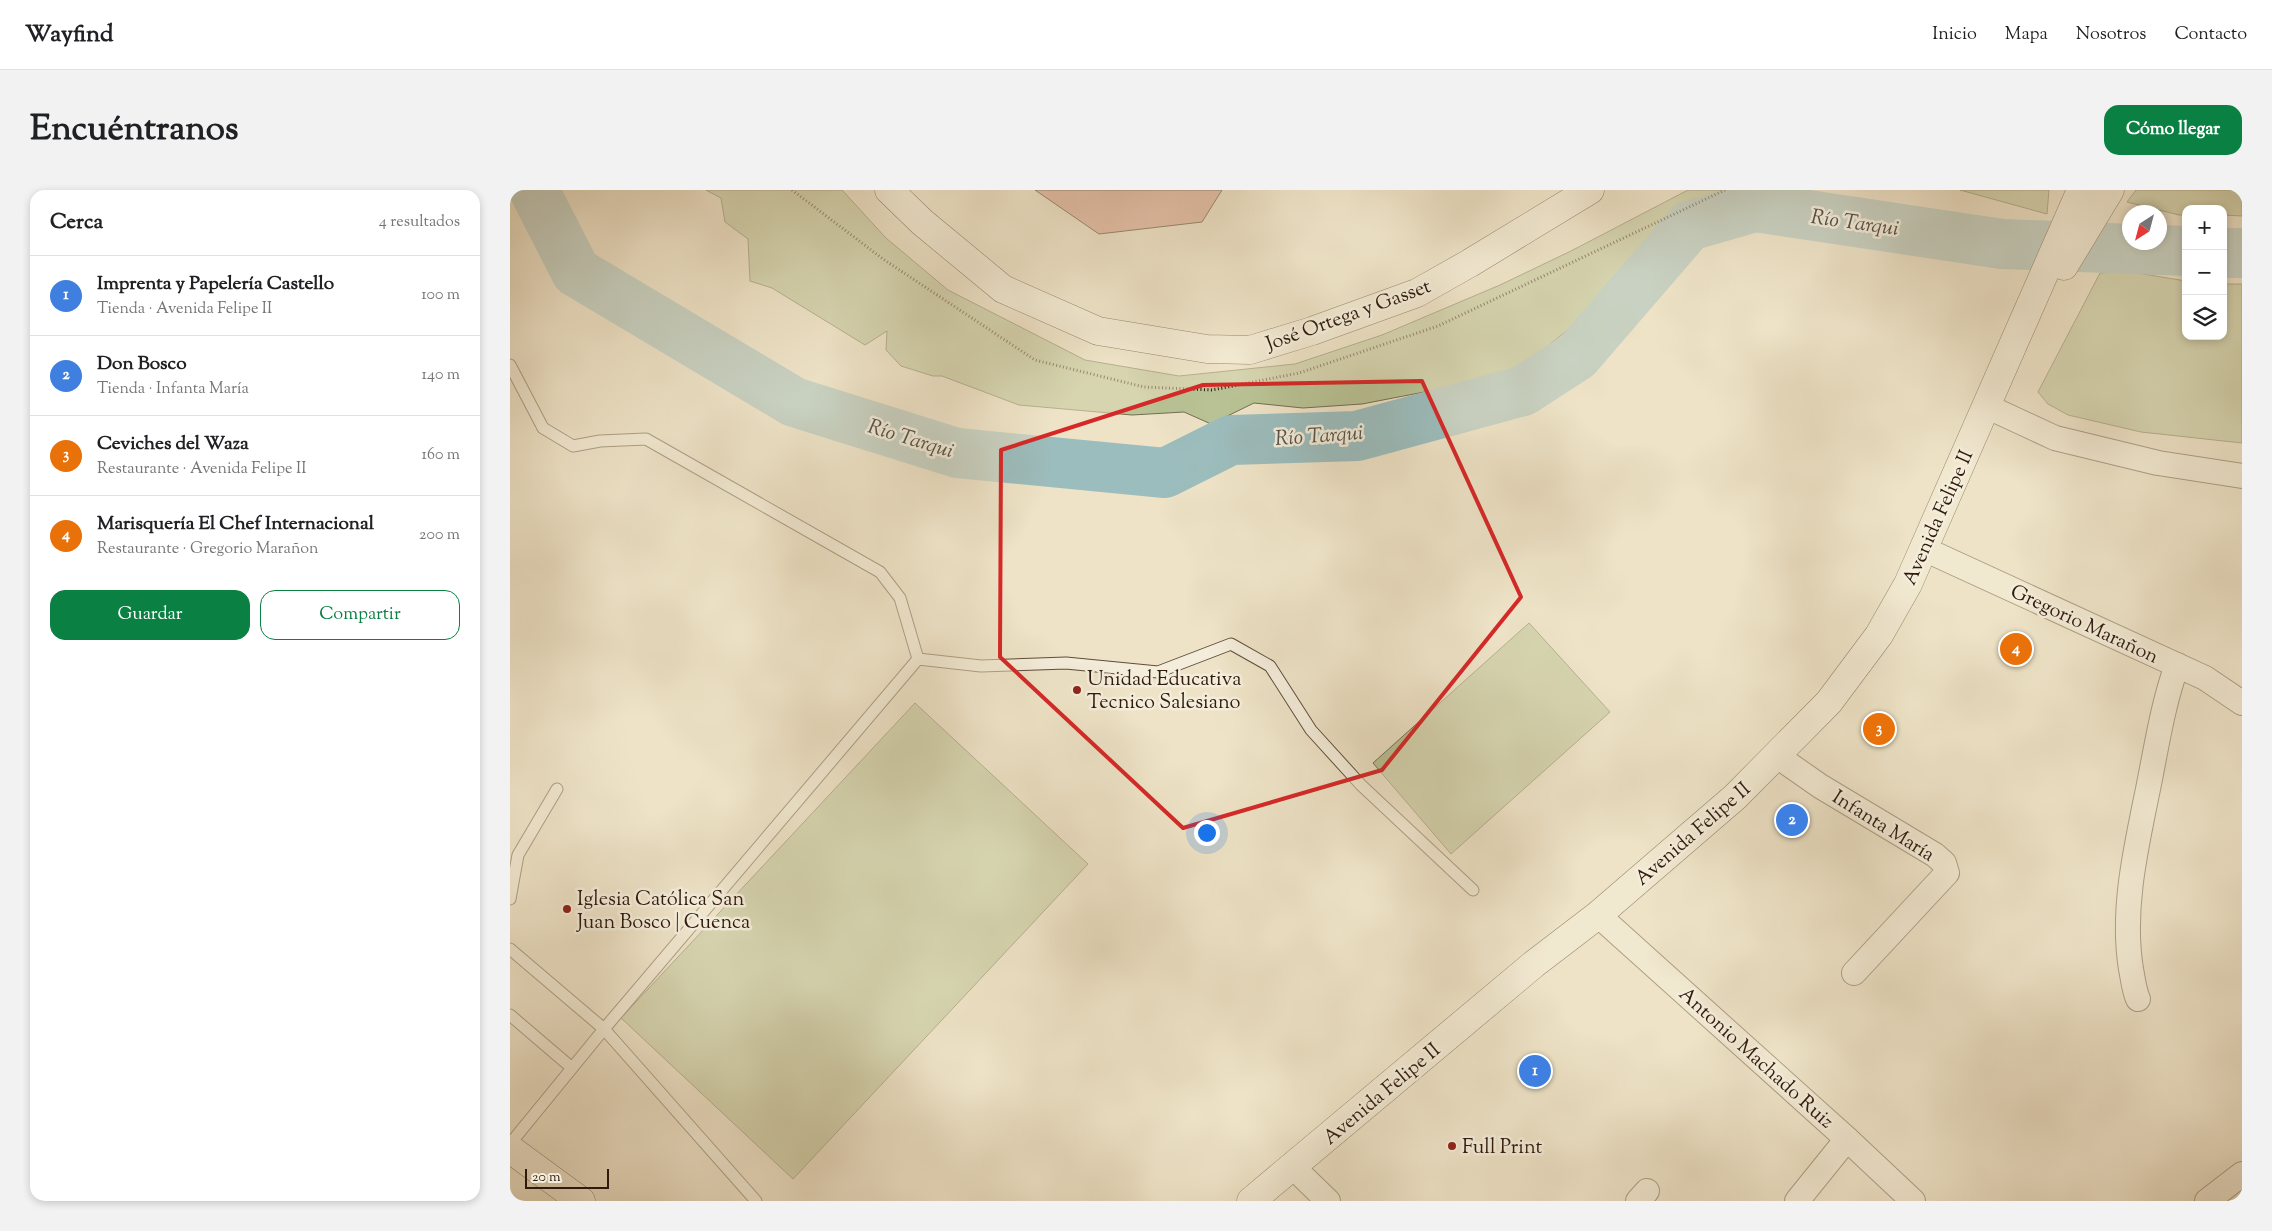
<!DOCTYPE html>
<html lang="es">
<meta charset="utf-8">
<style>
body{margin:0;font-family:"Sorts Mill Goudy",serif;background:#f2f2f2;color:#202124}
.controls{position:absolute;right:15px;top:15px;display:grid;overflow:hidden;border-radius:10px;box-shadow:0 2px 8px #0003}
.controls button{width:45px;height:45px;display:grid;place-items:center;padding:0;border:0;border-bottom:1px solid #e0e0e0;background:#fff;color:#202124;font:25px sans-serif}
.compass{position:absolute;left:1612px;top:15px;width:45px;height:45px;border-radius:50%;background:#fff;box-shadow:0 2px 8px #0003;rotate:216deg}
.scale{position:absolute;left:15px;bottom:12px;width:84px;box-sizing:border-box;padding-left:5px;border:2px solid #2f1a0b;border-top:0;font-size:14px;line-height:18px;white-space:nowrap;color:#2f1a0b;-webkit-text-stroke:4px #f4eddb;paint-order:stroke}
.you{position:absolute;left:696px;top:642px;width:18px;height:18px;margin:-12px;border:4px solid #fff;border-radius:50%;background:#1a73e8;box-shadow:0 0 0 8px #1a73e833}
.badge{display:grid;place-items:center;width:32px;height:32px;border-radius:50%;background:#0b8043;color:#fff;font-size:16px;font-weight:700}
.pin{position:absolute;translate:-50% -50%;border:2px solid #fff;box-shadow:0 1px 5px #0006}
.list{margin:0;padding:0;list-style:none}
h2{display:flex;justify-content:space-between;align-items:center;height:65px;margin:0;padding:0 20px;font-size:21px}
h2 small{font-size:16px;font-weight:400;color:#757577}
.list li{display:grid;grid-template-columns:32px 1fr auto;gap:15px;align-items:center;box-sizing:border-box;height:80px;padding:0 20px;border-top:1px solid #e0e0e0}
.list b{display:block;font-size:19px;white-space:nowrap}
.list p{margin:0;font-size:16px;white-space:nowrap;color:#757577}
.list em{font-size:16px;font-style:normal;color:#757577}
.actions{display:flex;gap:10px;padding:15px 20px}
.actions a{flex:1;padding:11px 0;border:1px solid #0b8043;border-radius:15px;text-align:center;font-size:18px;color:#0b8043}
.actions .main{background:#0b8043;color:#fff}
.icon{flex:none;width:28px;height:28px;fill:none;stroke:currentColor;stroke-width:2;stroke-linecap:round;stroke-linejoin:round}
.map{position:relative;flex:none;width:1732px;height:1011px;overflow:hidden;border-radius:15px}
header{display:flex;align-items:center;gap:30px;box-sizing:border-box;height:70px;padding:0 25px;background:#fff;border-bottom:1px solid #e0e0e0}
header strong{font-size:24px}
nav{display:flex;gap:28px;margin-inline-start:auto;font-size:18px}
.intro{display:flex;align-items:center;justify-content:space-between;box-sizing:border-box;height:120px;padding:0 30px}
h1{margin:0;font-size:35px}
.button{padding:12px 22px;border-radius:15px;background:#0b8043;color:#fff;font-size:18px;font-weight:700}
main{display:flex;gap:30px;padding:0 30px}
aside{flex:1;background:#fff;border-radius:15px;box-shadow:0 2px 8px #0003}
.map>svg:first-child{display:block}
.green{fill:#b9c395;stroke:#746e50}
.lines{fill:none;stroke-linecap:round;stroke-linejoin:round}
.river{stroke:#9cbdbd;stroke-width:50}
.building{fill:#d99883;stroke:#2f1a0b}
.lane-casing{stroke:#5f4c3a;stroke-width:13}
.street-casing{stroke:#5f4c3a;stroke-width:26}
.secondary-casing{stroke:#2f1a0b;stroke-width:29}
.path{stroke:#2f1a0b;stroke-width:3;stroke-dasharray:1 2.5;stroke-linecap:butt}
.lane{stroke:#f4eddb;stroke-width:11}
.street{stroke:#f4eddb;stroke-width:24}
.secondary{stroke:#f4eddb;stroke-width:28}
.marked{fill:none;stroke:#d62828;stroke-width:4;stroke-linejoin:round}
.poi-dot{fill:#8f2418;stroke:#f4eddb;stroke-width:2}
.labels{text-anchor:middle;stroke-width:5;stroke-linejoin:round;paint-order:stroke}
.street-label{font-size:20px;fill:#2f1a0b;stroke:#f4eddb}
.poi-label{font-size:20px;fill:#2f1a0b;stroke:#f4eddb;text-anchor:start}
.water-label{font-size:21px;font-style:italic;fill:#555349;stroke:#f4eddb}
</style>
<header>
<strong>Wayfind</strong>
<nav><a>Inicio</a><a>Mapa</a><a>Nosotros</a><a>Contacto</a></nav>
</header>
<div class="intro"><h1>Encuéntranos</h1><a class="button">Cómo llegar</a></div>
<main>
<aside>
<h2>Cerca<small>4 resultados</small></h2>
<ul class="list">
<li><span class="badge" style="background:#3f7fe0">1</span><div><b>Imprenta y Papelería Castello</b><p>Tienda · Avenida Felipe II</p></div><em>100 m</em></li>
<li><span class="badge" style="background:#3f7fe0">2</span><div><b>Don Bosco</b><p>Tienda · Infanta María</p></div><em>140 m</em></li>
<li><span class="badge" style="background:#e8710a">3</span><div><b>Ceviches del Waza</b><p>Restaurante · Avenida Felipe II</p></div><em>160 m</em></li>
<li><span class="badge" style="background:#e8710a">4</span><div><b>Marisquería El Chef Internacional</b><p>Restaurante · Gregorio Marañon</p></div><em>200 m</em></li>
</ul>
<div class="actions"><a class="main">Guardar</a><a>Compartir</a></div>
</aside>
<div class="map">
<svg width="1732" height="1011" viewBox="0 0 1732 1011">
<rect width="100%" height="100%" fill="#eee3c7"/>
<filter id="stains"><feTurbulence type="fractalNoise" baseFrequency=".004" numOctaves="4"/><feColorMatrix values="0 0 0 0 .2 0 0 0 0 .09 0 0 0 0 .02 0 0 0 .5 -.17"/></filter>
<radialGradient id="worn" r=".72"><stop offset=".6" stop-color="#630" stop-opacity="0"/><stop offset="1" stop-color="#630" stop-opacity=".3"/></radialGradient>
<g class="green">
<polygon points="196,0 332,0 376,48 438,100 575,170 669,186 785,174 872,145 990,95 1061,61 1178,0 1295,0 1272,38 1146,52 1075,126 1008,180 956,194 852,214 793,218 744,213 701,234 674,222 622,225 509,215 432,186 423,186 391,176 376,160 377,141 355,155 262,98 240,91 238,49 215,32 211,8"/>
<polygon points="1450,0 1539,0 1537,24"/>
<polygon points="1626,0 1732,0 1732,26 1713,25 1713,19 1676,19 1676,25 1669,25 1617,12"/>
<polygon points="1615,81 1676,91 1676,146 1713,146 1713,94 1732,94 1732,253 1631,242 1558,225 1538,214 1528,202 1590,83"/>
<polygon points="1019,433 1100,522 941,664 863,573"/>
<polygon points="405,513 578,674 283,989 111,828"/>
</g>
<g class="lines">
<g class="river">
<polyline points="24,0 66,82 284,212 447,263 655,283 721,250 847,246 1013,201 1067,166 1179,36 1245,17 1492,54 1676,61"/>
<polyline points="1713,63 1732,63"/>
</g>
</g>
<polygon class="building" points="525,0 712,0 692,32 589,44"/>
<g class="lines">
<defs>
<g id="lane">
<polyline points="0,175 33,238 63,256 90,251 136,249 370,382 390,408 408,469"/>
<polyline points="0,709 8,665 47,599"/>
<polyline points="0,759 94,839 408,469 471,476 556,473 648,482 721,454 760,476 801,540 851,595 963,700"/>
<polyline points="0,825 62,878"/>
<polyline points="0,954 94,839 246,1011"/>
</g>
<g id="street">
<polyline points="1476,216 1545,248 1648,273 1732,286"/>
<polyline points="1414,359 1695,488 1732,513"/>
<polyline points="1267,566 1310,596 1425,665 1434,673 1437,683 1344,783"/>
<polyline points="1088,725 1337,949 1403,1011"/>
<path d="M1628,809C1624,800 1623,789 1621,779C1611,718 1627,654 1639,594C1647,554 1653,514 1667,475"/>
<polyline points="783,977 818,1011"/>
<polyline points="1128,1011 1137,1001"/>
<polyline points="1287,1011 1337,949"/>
<polyline points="1697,1011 1732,984"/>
</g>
<g id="secondary">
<polyline points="379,0 412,32 493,99 588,141 697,159 740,160 802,141 907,103 960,73 1080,0"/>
<polyline points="1554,76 1600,0"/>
<polyline points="0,959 71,1011"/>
<polyline points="741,1011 1024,774 1088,725 1225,607 1319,512 1369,445 1398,394 1571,0"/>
</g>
</defs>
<use href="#lane" class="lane-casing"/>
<use href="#street" class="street-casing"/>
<use href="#secondary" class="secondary-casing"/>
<polyline class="path" points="282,0 373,69 525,170 634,197 702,200 789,183 928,136 1215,0"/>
<use href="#lane" class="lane"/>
<use href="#street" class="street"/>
<use href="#secondary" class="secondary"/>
</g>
<path d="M0 0H1732V1011H0ZM912,191L1011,407L872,580L673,638L490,467L491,260L693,195Z" fill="#eee3c7" fill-opacity=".55" fill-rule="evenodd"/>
<path class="marked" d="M912,191L1011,407L872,580L673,638L490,467L491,260L693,195Z"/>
<g class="poi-dot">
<circle cx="567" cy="500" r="5"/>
<circle cx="57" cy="719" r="5"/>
<circle cx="942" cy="956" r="5"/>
</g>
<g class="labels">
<g class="street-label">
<text transform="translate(838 124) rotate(-20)" y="7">José Ortega y Gasset</text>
<text transform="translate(1427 327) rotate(-66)" y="7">Avenida Felipe II</text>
<text transform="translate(1575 433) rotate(25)" y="7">Gregorio Marañon</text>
<text transform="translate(1374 635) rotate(32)" y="7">Infanta María</text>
<text transform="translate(1182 643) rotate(-41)" y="7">Avenida Felipe II</text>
<text transform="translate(1247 867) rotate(42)" y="7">Antonio Machado Ruiz</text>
<text transform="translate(871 903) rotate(-40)" y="7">Avenida Felipe II</text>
</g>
<g class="poi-label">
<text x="577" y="495">Unidad Educativa<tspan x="577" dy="23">Tecnico Salesiano</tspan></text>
<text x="67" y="715">Iglesia Católica San<tspan x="67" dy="23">Juan Bosco | Cuenca</tspan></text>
<text x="952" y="963">Full Print</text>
</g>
<g class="water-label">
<text transform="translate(1345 32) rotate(8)" y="7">Río Tarqui</text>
<text transform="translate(809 245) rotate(-4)" y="7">Río Tarqui</text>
<text transform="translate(401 248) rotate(17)" y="7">Río Tarqui</text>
</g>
</g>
<rect width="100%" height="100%" filter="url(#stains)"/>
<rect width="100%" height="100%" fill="url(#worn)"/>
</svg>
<div class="controls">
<button>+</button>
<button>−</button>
<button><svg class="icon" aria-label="layers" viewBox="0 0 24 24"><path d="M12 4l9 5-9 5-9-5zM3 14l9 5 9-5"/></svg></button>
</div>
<svg class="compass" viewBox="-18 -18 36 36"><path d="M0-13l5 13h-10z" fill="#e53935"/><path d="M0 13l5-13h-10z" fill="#757577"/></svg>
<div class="scale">20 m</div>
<div class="you"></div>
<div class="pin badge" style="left:1025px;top:881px;background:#3f7fe0">1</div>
<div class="pin badge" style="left:1282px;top:630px;background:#3f7fe0">2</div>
<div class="pin badge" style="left:1369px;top:539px;background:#e8710a">3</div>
<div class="pin badge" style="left:1506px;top:459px;background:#e8710a">4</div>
</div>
</main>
